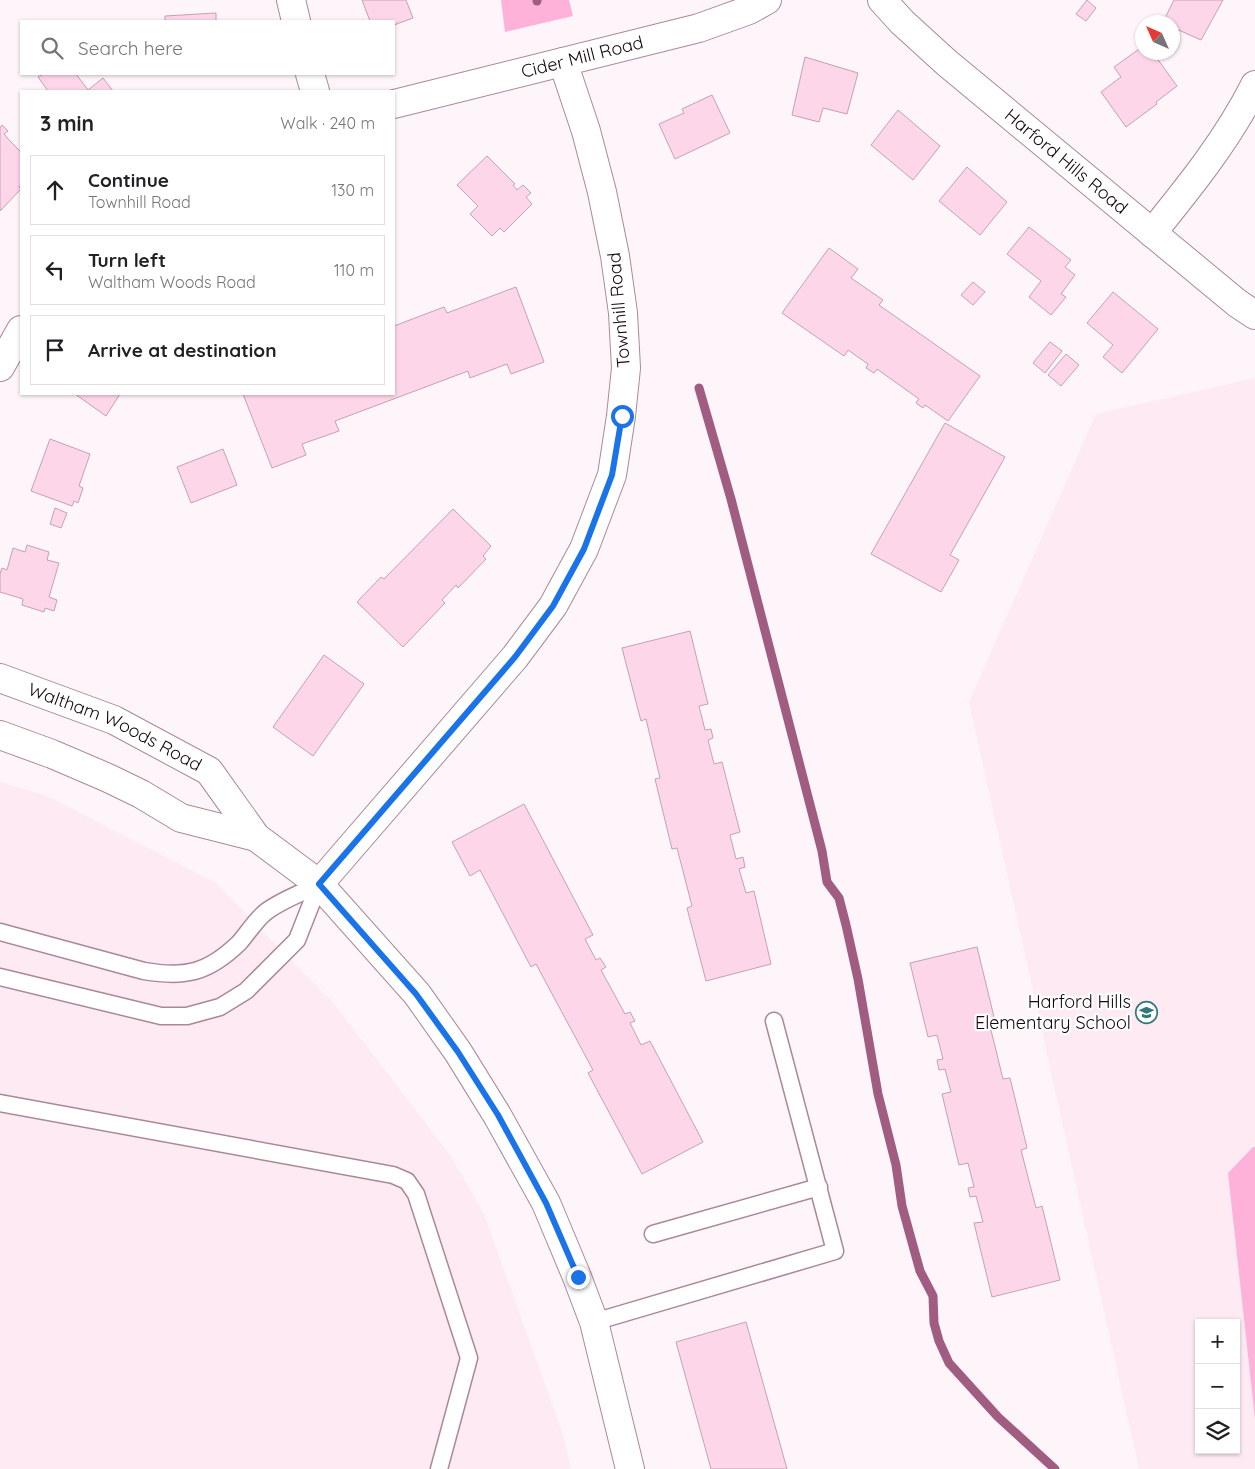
<!DOCTYPE html>
<meta charset="utf-8">
<style>
body{margin:0;font-family:Quicksand,sans-serif;background:#f6f6f6;color:#202124}
.controls{position:absolute;right:15px;bottom:15px;display:grid;overflow:hidden;border-radius:0px;box-shadow:0 1px 4px #0004}
.controls button{width:45px;height:45px;display:grid;place-items:center;padding:0;border:0;border-bottom:1px solid #e0e0e0;background:#fff;color:#202124;font:25px sans-serif}
.compass{position:absolute;left:1135px;top:15px;width:45px;height:45px;border-radius:50%;background:#fff;box-shadow:0 1px 4px #0004;rotate:315deg}
.stop{position:absolute;width:15px;height:15px;margin:-11px;border:4px solid #1a73e8;border-radius:50%;background:#fff}
.stop.end{background:#1a73e8;border-color:#fff;box-shadow:0 1px 5px #0008}
.list{margin:0;padding:0;list-style:none}
h2{display:flex;justify-content:space-between;align-items:center;height:65px;margin:0;padding:0 20px;font-size:21px}
h2 small{font-size:16px;font-weight:400;color:#757577}
.list li{display:grid;grid-template-columns:32px 1fr auto;gap:15px;align-items:center;box-sizing:border-box;height:70px;margin:0 10px 10px;padding:0 10px;border:1px solid #e0e0e0;border-radius:0px}
.list b{display:block;font-size:19px;white-space:nowrap}
.list p{margin:0;font-size:16px;white-space:nowrap;color:#757577}
.list em{font-size:16px;font-style:normal;color:#757577}
.icon{flex:none;width:28px;height:28px;fill:none;stroke:currentColor;stroke-width:2;stroke-linecap:round;stroke-linejoin:round}
.map{position:relative;flex:none;width:1255px;height:1469px;overflow:hidden}
.search{position:absolute;background:#fff;box-shadow:0 1px 4px #0004;left:20px;top:20px;width:375px;height:55px;display:flex;align-items:center;gap:12px;box-sizing:border-box;padding:0 18px;border-radius:0px;color:#757577;font-size:19px}
.panel{position:absolute;background:#fff;box-shadow:0 1px 4px #0004;left:20px;top:90px;width:375px;height:305px;border-radius:0px}
.map>svg:first-child{display:block}
.built{fill:#fdeaf3;fill-rule:evenodd}
.green{fill:#feb2d9}
.lines{fill:none;stroke-linecap:round;stroke-linejoin:round}
.stream{stroke:#a15c81;stroke-width:9}
.building{fill:#fed6ea;stroke:#c5a0b2}
.lane-casing{stroke:#ab8899;stroke-width:19}
.street-casing{stroke:#ab8899;stroke-width:30}
.secondary-casing{stroke:#ab8899;stroke-width:30}
.lane{stroke:#fff;stroke-width:16}
.street{stroke:#fff;stroke-width:28}
.secondary{stroke:#fff;stroke-width:28}
.route{stroke:#1a73e8;stroke-width:6}
.labels{text-anchor:middle;stroke-width:4.5;stroke-linejoin:round;paint-order:stroke}
.street-label{font-size:18px;fill:#13070d;stroke:#fff}
.poi-label{font-size:18px;fill:#13070d;stroke:#fff;text-anchor:end}
</style>
<div class="map">
<svg width="1255" height="1469" viewBox="0 0 1255 1469">
<rect width="100%" height="100%" fill="#fdf5f9"/>
<g class="built">
<path d="M1255,378V1469H1139L969,702L1096,414ZM1199,1323H1236V1450H1199Z"/>
<polygon points="0,782 47,796 216,883 335,1005 450,1155 484,1214 562,1432 571,1469 0,1469"/>
</g>
<g class="green">
<polygon points="501,0 569,0 573,16 505,32"/>
<polygon points="1253,1147 1255,1147 1255,1419 1228,1173"/>
</g>
<g class="lines">
<g class="stream">
<polyline points="537,0 537,1"/>
<polyline points="699,388 731,499 822,851 827,882 839,898 846,925 858,979 878,1094 896,1165 902,1206 920,1271 933,1296 934,1323 939,1341 949,1363 998,1417 1055,1469"/>
</g>
</g>
<g class="building">
<polygon points="362,0 406,0 413,18 394,25 394,21 370,21"/>
<polygon points="1087,0 1096,8 1086,21 1076,14"/>
<polygon points="1174,0 1223,0 1201,40 1172,27 1172,22 1163,22"/>
<polygon points="216,13 216,21 165,21 165,16"/>
<polygon points="1142,47 1142,52 1162,52 1156,57 1177,86 1156,102 1157,104 1126,127 1101,92 1121,77 1114,67"/>
<polygon points="805,57 858,73 847,114 823,108 819,122 792,115"/>
<polygon points="43,74 76,74 88,90 103,78 113,91 48,91 38,77"/>
<polygon points="712,95 730,133 675,159 659,124 684,113 682,109"/>
<polygon points="898,110 940,146 913,180 871,145"/>
<polygon points="2,125 8,131 4,134 9,140 21,152 21,184 19,187 21,189 0,211 0,128"/>
<polygon points="487,156 515,184 513,185 517,190 523,185 531,193 526,197 532,204 504,232 500,228 492,236 470,214 478,206 457,185"/>
<polygon points="967,167 1007,202 980,235 939,201"/>
<polygon points="1029,227 1071,260 1065,267 1075,275 1061,294 1066,297 1051,315 1029,297 1041,281 1007,254"/>
<polygon points="829,248 858,269 851,278 883,300 879,305 980,376 948,421 925,405 923,408 916,403 919,399 877,369 874,373 866,368 868,364 848,350 844,356 782,313"/>
<polygon points="973,282 985,292 973,305 961,295"/>
<polygon points="516,287 544,362 511,374 507,364 470,378 468,371 335,421 339,431 302,444 306,455 272,468 243,394 394,394 394,326 444,307 447,313"/>
<polygon points="1113,292 1158,329 1122,373 1103,357 1113,345 1087,323"/>
<polygon points="1050,342 1062,351 1045,373 1033,363"/>
<polygon points="1066,354 1079,365 1061,386 1048,375"/>
<polygon points="75,394 120,394 106,416"/>
<polygon points="945,423 1005,457 950,555 959,560 941,592 871,554"/>
<polygon points="50,439 90,454 79,486 83,488 78,503 74,501 72,506 31,491"/>
<polygon points="223,449 237,485 191,503 177,467"/>
<polygon points="55,508 67,513 61,528 50,524"/>
<polygon points="453,509 491,546 483,556 486,559 458,588 456,585 442,600 445,603 403,647 357,602 381,577 384,579"/>
<polygon points="27,545 49,552 47,560 59,563 49,597 57,600 54,611 45,608 44,612 22,605 23,599 0,592 0,574 2,568 7,570 13,548 25,552"/>
<polygon points="690,631 708,704 699,706 705,730 711,729 713,738 708,740 714,764 722,762 740,832 730,835 736,859 743,857 745,867 739,869 746,893 754,891 771,964 706,981 687,908 692,906 677,848 672,849 655,779 660,778 646,719 641,721 622,648"/>
<polygon points="324,655 364,684 313,756 273,727"/>
<polygon points="524,804 593,935 585,939 596,960 600,958 606,967 601,970 625,1014 630,1012 635,1021 630,1023 641,1045 650,1041 703,1142 642,1174 588,1073 593,1070 536,964 531,967 480,870 470,876 452,842"/>
<polygon points="977,947 995,1021 989,1022 1003,1079 1010,1078 1027,1148 1021,1150 1036,1208 1042,1206 1060,1280 992,1297 974,1223 983,1222 976,1196 970,1197 968,1188 974,1187 968,1163 959,1165 942,1094 951,1092 945,1069 939,1070 937,1060 943,1059 937,1035 928,1037 910,963"/>
<polygon points="746,1322 787,1469 711,1469 676,1342"/>
</g>
<g class="lines">
<defs>
<g id="lane">
<path d="M0,932L144,971C185,978 208,973 239,943C248,933 256,919 267,911C282,900 302,893 319,884"/>
<polyline points="0,977 161,1016 187,1016 220,1007 246,991 297,940 319,884"/>
<polyline points="0,1103 393,1175 407,1181 416,1194 469,1358 439,1469"/>
<polyline points="653,1234 819,1187"/>
<polyline points="594,1322 835,1251 774,1021"/>
</g>
<g id="street">
<polyline points="291,0 296,21"/>
<path id="s1" d="M882,0L902,22L947,63L1237,303L1255,315"/>
<polyline points="310,74 315,91"/>
<path id="s2" d="M394,104L699,28L749,10L767,0"/>
<path d="M1152,233C1190,186 1228,139 1255,85"/>
<polyline points="0,367 21,330"/>
<polyline points="319,884 515,657 553,606 584,549 612,475 621,416 626,368 623,313 615,256 602,192 586,131 563,62"/>
</g>
<g id="secondary">
<path id="s3" d="M0,678L114,720L209,771L256,837L319,884L417,994L458,1052L497,1115L546,1203L577,1277L594,1322L630,1469"/>
<polyline points="0,735 52,754 108,778 141,794 181,818 256,837"/>
</g>
</defs>
<use href="#lane" class="lane-casing"/>
<use href="#street" class="street-casing"/>
<use href="#secondary" class="secondary-casing"/>
<use href="#lane" class="lane"/>
<use href="#street" class="street"/>
<use href="#secondary" class="secondary"/>
</g>
<g class="lines">
<polyline class="route" points="578,1277 546,1203 498,1115 458,1052 416,994 319,884 515,657 553,606 584,549 612,475 622,416"/>
</g>
<defs>
<symbol id="school-ring" viewBox="-11 -11 22 22"><circle r="9.5" fill="#fff" stroke="#307a7b" stroke-width="1.5"/><path d="M0-5L7-2L0 1L-7-2ZM-4 1L0 2.5L4 1V4Q0 6-4 4Z" fill="#307a7b"/></symbol>
</defs>
<g fill-rule="evenodd">
<use href="#school-ring" x="1134" y="1000" width="25" height="25"/>
</g>
<g class="labels">
<g class="street-label">
<text dy="6" stroke="none"><textPath href="#s2" startOffset="194">Cider Mill Road</textPath></text>
<text dy="6" stroke="none"><textPath href="#s1" startOffset="245">Harford Hills Road</textPath></text>
<text transform="translate(619 310) rotate(-95)" y="6">Townhill Road</text>
<text dy="6" stroke="none"><textPath href="#s3" startOffset="125">Waltham Woods Road</textPath></text>
</g>
<g class="poi-label">
<text x="1131" y="1008">Harford Hills<tspan x="1131" dy="21">Elementary School</tspan></text>
</g>
</g>
</svg>
<div class="controls">
<button>+</button>
<button>−</button>
<button><svg class="icon" aria-label="layers" viewBox="0 0 24 24"><path d="M12 4l9 5-9 5-9-5zM3 14l9 5 9-5"/></svg></button>
</div>
<svg class="compass" viewBox="-18 -18 36 36"><path d="M0-13l5 13h-10z" fill="#e53935"/><path d="M0 13l5-13h-10z" fill="#757577"/></svg>
<div class="stop" style="left:622px;top:416px"></div>
<div class="stop end" style="left:578px;top:1277px"></div>
<div class="search"><svg class="icon" aria-label="search" viewBox="0 0 24 24"><circle cx="10" cy="10" r="6"/><path d="M15 15l6 6"/></svg>Search here</div>
<section class="panel">
<h2>3 min<small>Walk · 240 m</small></h2>
<ul class="list">
<li><svg class="icon" aria-label="ahead" viewBox="0 0 24 24"><path d="M12 20V5M6 11l6-6 6 6"/></svg><div><b>Continue</b><p>Townhill Road</p></div><em>130 m</em></li>
<li><svg class="icon" aria-label="left" viewBox="0 0 24 24"><path d="M17 20v-9H6M10 6l-5 5 5 5"/></svg><div><b>Turn left</b><p>Waltham Woods Road</p></div><em>110 m</em></li>
<li><svg class="icon" aria-label="arrive" viewBox="0 0 24 24"><path d="M6 21V4h12l-3 4 3 4H6"/></svg><div><b>Arrive at destination</b></div></li>
</ul>
</section>
</div>
